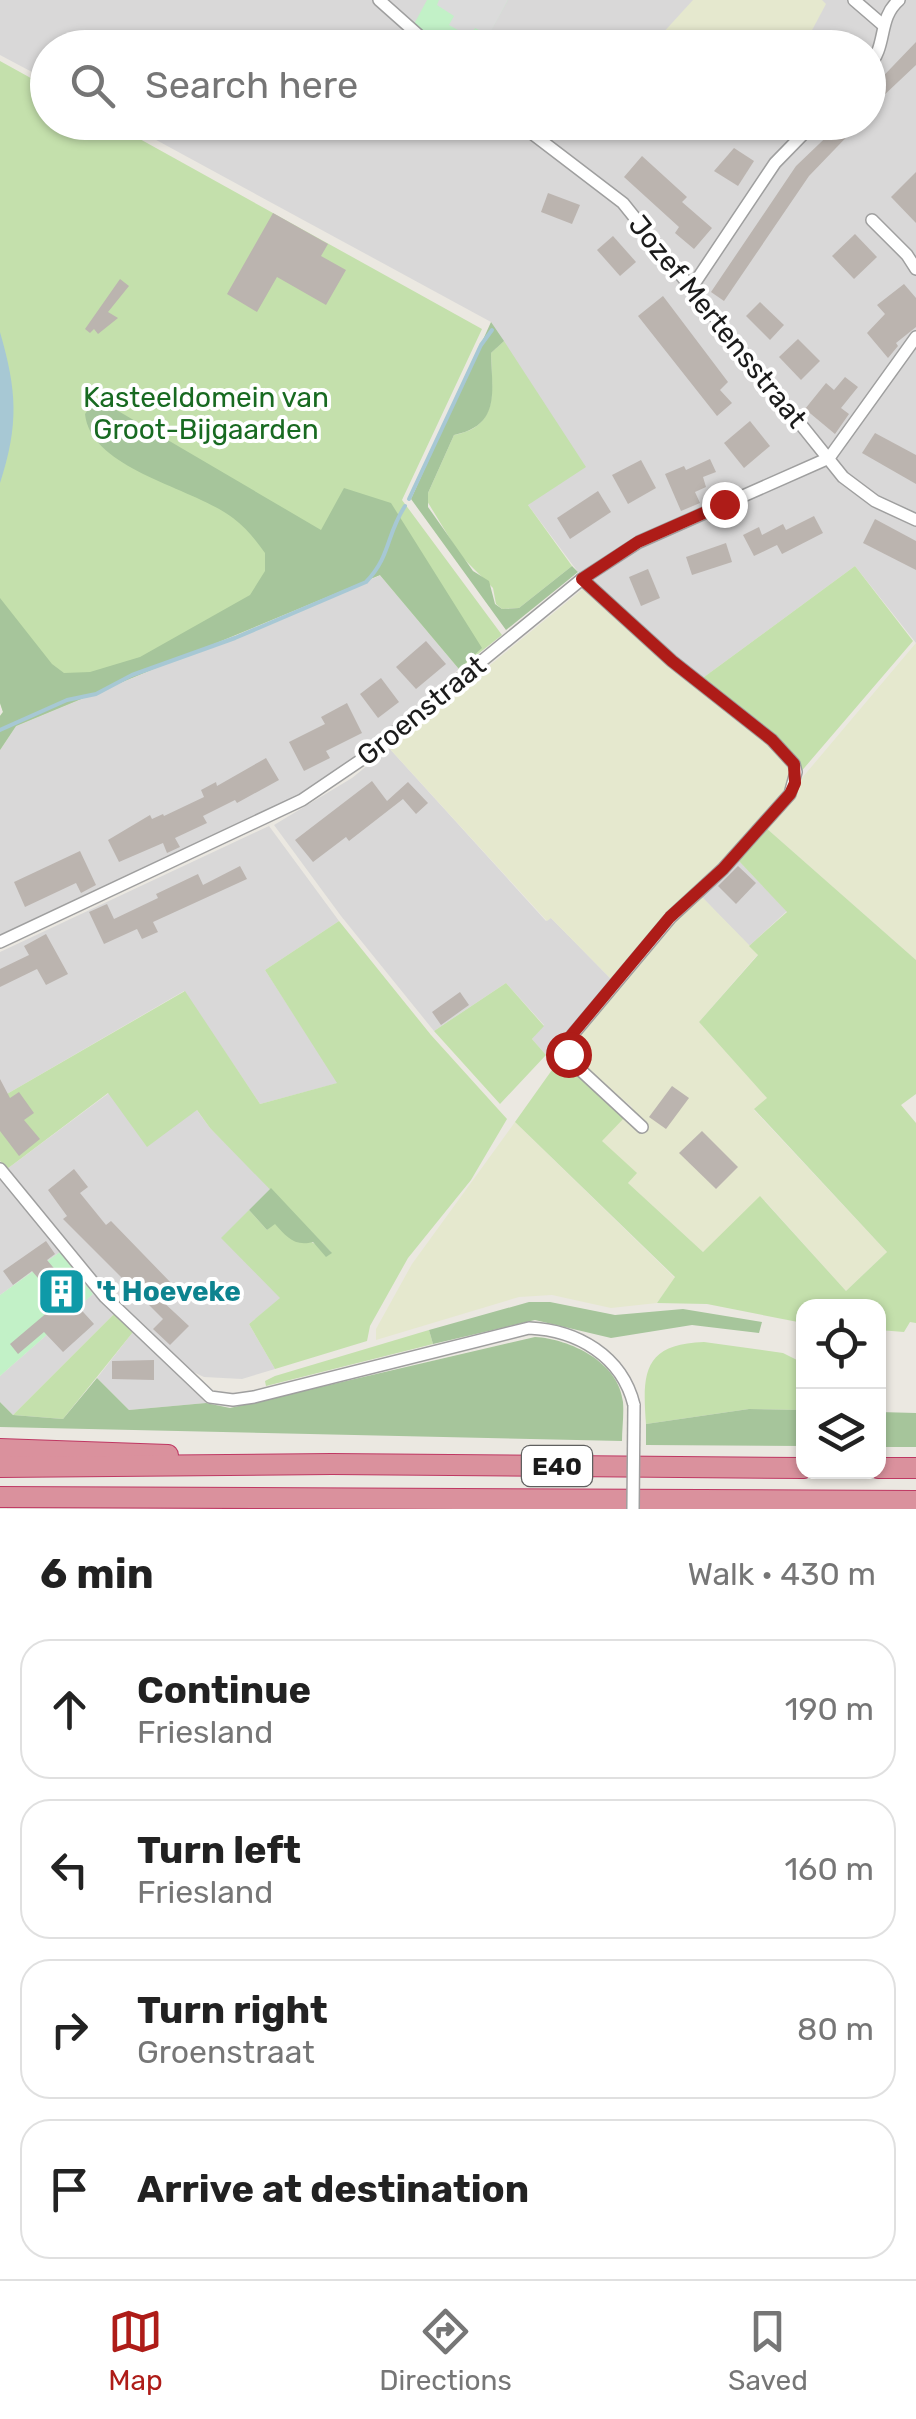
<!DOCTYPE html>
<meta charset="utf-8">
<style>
body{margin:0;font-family:Rubik,sans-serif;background:#f6f6f6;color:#222}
.controls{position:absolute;right:30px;bottom:30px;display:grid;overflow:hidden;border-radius:20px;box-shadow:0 2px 8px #0004}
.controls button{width:90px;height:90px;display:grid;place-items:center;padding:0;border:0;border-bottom:2px solid #e0e0e0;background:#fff;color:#222;font:50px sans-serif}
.stop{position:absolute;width:30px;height:30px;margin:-22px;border:8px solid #ae1c18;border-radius:50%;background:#fff}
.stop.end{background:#ae1c18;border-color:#fff;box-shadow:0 2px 10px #0008}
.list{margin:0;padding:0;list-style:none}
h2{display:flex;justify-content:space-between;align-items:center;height:130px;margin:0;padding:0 40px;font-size:42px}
h2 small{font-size:32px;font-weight:400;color:#767676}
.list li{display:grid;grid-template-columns:65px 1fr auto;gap:30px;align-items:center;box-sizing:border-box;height:140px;margin:0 20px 20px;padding:0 20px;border:2px solid #e0e0e0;border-radius:30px}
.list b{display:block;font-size:38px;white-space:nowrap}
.list p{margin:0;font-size:32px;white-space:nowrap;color:#767676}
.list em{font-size:32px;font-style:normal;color:#767676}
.icon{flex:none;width:55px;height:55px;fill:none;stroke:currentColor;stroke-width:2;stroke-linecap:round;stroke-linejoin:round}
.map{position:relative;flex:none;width:916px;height:1509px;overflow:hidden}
.search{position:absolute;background:#fff;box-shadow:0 2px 8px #0004;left:30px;right:30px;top:30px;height:110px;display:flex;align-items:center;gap:25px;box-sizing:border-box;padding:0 35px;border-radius:55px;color:#767676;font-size:38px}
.sheet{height:770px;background:#fff}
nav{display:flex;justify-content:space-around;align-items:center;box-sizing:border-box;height:140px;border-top:2px solid #e0e0e0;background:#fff;font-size:28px;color:#767676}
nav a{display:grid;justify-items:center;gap:5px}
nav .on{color:#ae1c18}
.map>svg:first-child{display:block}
.residential{fill:#d9d8d8}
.farmland{fill:#e5e8ce}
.grass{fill:#c4e0ac}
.forest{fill:#a6c59b}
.park{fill:#c2f1c7}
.parking{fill:#dbdbdb}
.water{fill:#a7c8d4}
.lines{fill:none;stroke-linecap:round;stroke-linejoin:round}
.stream{stroke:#a7c8d4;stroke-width:4}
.building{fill:#bbb4af}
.street-casing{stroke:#9f9f9f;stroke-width:14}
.highway-casing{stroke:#bf3863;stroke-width:22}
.street{stroke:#fff;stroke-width:11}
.highway{stroke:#da919d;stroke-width:20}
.street-bridge-casing{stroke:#9f9f9f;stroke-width:14;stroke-linecap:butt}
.street-bridge{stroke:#fff;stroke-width:11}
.route{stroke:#ae1c18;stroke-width:12}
.labels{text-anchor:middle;stroke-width:8;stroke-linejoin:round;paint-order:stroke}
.shield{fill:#fff;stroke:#5f5f5f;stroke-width:2.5}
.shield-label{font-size:25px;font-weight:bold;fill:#1b1b1b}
.street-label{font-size:28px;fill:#1b1b1b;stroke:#fff}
.park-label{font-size:28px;fill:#186a21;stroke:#fff}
.culture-label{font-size:28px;font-weight:bold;fill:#0d838f;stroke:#fff;text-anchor:start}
</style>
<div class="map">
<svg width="916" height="1509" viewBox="0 0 916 1509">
<rect width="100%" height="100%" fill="#ebe8e1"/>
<g class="residential">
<polygon points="0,0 916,0 916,643 855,566 700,680 578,572 528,505 491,322 125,123 868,122 868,48 48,48 47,80 0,55"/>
<polygon points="381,575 459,669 348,763 298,795 0,936 0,750 16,726"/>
<polygon points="389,748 546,921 550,917 612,980 546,1055 532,1039 544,1025 506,983 434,1031 341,916 274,825 352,778"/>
<polygon points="269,826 339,921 265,970 338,1083 260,1104 184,991 0,1098 0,952"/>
<polygon points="737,859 787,911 749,946 700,895"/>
<polygon points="109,1093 196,1109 210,1128 271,1188 222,1238 281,1298 249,1324 275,1369 242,1379 204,1377 189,1370 100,1283 7,1169"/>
<polygon points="0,1179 60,1252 0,1295"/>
<polygon points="93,1294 114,1314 13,1415 0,1402 0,1376"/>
<polygon points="133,1332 206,1403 129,1410 97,1378"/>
</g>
<g class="farmland">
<polygon points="693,0 822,0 826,4 803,47 673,47 661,35"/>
<polygon points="584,588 766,741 790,766 791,782 771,811 612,980 551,918 547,921 389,748"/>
<polygon points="916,643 916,960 765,827 796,791 802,778"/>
<polygon points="700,895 758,954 699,1022 768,1099 754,1110 887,1252 846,1291 765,1201 703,1252 628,1183 636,1173 601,1141 632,1107 581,1066 571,1049 572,1044 677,916"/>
<polygon points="515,1122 675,1278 657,1303 611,1308 552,1295 519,1297 376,1340 376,1329 412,1264"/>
</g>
<g class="grass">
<polygon points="0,61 47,87 48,122 111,123 482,329 402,500 502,635 459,669 380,575 16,726 0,750 0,716 3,712 0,703"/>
<path d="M504,341L586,467L528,505L572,566L519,608L502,609L496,604L493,588L460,555L427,501L428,493L454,435C500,426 492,391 491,353Z"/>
<polygon points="855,566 913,641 799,774 797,765 700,680"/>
<polygon points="765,827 916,960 916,1094 901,1105 916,1123 916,1323 910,1322 904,1332 879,1330 878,1306 804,1306 803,1323 707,1304 657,1303 675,1277 515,1122 564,1053 626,1116 602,1141 637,1173 628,1183 703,1252 760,1196 846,1291 887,1252 754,1109 767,1098 699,1022 758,955 749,946 787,912 737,859"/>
<polygon points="339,921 431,1035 507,1119 471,1180 408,1258 370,1326 367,1341 275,1369 249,1324 280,1298 221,1238 249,1210 267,1230 274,1223 331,1252 210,1128 197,1110 147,1147 108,1093 7,1169 0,1161 0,1098 185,991 260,1104 337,1083 265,970"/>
<polygon points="506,983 544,1026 532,1039 546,1055 500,1104 434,1031"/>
<polygon points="114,1314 133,1332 63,1419 13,1415"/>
<polygon points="429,1330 433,1344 266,1386 265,1381 275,1376"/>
<path d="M704,1342L783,1353L803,1363V1410L749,1409L646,1424C642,1372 644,1344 704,1342Z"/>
</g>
<g class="forest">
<path d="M491,322L504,341L491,353C492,392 501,425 454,435L428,493V507L473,571L489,581L495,604L502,609L519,608L572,566L578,572L506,630L411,499Z"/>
<path d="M96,398L321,530L344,488L391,503L482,648L459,669L380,575L16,726L0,750V716L3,712L0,703V598L52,664L64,673L90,672L140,657L250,595L265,571V553C256,540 246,528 233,518C193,487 91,470 85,414Z"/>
<path d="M271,1188L332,1253L326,1257L313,1242C294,1247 286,1236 275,1224L267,1230L249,1210Z"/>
<polygon points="529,1302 550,1302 615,1315 683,1309 762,1322 759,1333 692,1325 611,1338 535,1320 433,1344 429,1330"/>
<path d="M535,1337C570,1339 619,1362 623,1402C624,1415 622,1429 622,1441L0,1427V1402L13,1415L63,1419L97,1378L129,1410L206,1403L230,1408Z"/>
<polygon points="749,1409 803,1410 803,1446 646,1445 646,1424"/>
<polygon points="879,1412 916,1413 916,1447 879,1447"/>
</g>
<g class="park">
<polygon points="427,0 508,0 482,47 441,47 414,24"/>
<polygon points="60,1252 93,1294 0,1376 0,1295"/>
</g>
<polygon class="parking" points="439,0 508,0 489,35 475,28 470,37 449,25 454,16 437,5"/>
<path class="water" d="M0,332C17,391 19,424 0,483Z"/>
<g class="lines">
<g class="stream">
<polyline points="409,499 481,345 492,330"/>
<path d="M0,730L67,700L96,694L132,675L235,638L366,582C391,556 386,535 405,506"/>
</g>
</g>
<g class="building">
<polygon points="916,42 916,65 881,98 883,101 868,115 868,92"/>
<polygon points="842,122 861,122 809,176 724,301 711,292 796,166"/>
<polygon points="734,148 754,161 738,186 714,171"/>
<polygon points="642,156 687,197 682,202 712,228 694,249 675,233 679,227 624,177"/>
<polygon points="916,172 916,223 891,197"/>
<polygon points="548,193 580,205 572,224 541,212"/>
<polygon points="273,213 328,244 321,256 346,270 326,305 277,277 257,312 227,294"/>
<polygon points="855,234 877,257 854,279 832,256"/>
<polygon points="613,236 636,262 620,276 597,250"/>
<polygon points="120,279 129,286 108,312 118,318 98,334 94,329 90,333 85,329"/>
<polygon points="904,284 916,298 916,327 896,343 898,346 888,358 867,333 885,314 877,305"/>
<polygon points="663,296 728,382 720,390 732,403 717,416 638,316"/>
<polygon points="760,302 784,325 770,340 746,316"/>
<polygon points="798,339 820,361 801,380 779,357"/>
<polygon points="845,377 858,387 841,408 849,414 835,434 805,409 826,383 834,390"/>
<polygon points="750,421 770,446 744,468 724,443"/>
<polygon points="875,433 916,455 916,484 862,453"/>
<polygon points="710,459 716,472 703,477 706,487 695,492 700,503 681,511 665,474 684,466 686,470"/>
<polygon points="641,460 656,488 628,504 612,475"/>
<polygon points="598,491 611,512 570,539 557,518"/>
<polygon points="814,516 823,533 782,554 777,545 754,556 743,535 759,527 762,535 783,524 786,530"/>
<polygon points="875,519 916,541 916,570 863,543"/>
<polygon points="726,543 732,562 692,575 686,557"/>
<polygon points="648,569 660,598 641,606 629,577"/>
<polygon points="426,641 446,664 416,689 396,667"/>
<polygon points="381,678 399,702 378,718 360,694"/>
<polygon points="347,703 362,733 326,751 330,758 304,771 289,742 325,724 321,717"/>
<polygon points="266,758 279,780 237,803 235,800 203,816 207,823 175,838 180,847 167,853 163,843 119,862 108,840 150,815 152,819 163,814 164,816 204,797 201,790 216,782 217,786"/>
<polygon points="372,781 387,801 408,782 428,803 416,814 403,799 349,841 346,837 313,862 295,840"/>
<polygon points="80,851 96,885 81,893 76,883 25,907 14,882"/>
<polygon points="240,866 247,879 153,922 158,932 142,939 137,929 104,944 89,912 107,904 114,919 158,898 156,894 198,874 203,885"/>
<polygon points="738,866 756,883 736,904 718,886"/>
<polygon points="46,934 68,974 46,985 37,969 0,987 0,969 29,955 24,946"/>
<polygon points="460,992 469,1005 441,1025 432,1012"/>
<polygon points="0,1079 10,1098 19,1092 34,1113 24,1120 40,1139 19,1156 0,1131"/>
<polygon points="672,1086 689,1098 666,1129 649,1117"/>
<polygon points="702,1131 738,1167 716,1189 679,1153"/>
<polygon points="74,1169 88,1187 80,1193 106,1225 111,1221 174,1286 160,1299 189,1326 170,1345 153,1329 163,1319 63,1219 67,1216 48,1190"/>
<polygon points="46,1241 55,1254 47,1260 80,1299 75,1303 94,1324 63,1352 44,1332 18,1354 10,1344 49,1311 44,1306 55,1298 32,1271 13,1285 3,1271"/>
<polygon points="154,1360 154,1380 112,1379 112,1361"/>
</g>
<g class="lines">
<defs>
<g id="street">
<polyline points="379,0 433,48"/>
<polyline points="854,0 883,25"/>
<path d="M868,67C888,46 877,19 899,0"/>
<polyline points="517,122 623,203 843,477 875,501 916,520"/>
<polyline points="872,220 907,255 916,269"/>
<polyline points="692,287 775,163 815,122"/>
<polyline points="582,579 672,661 772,740 794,764 796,772 790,794 723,869 671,917 564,1045 575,1065 642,1127"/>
<polyline points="0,942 302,800 361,760 582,579 639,542 829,458 916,337"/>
<path d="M0,1169L105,1297L210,1397L233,1400L254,1397L529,1328C577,1330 622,1356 634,1405"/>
</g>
<g id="highway">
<polyline points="0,1449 168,1455"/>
<polyline points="0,1467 332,1464 804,1468"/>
<polyline points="878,1468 916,1468"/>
<polyline points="0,1497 916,1501"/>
</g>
</defs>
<use href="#street" class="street-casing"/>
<use href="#highway" class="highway-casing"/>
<use href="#street" class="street"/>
<use href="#highway" class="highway"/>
<defs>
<polyline id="street-bridge" points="633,1509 634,1405"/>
</defs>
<use href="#street-bridge" class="street-bridge-casing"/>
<use href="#street-bridge" class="street-bridge"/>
</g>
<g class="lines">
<polyline class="route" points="568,1054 564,1045 569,1038 670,917 723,869 790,794 795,783 794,764 772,740 672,661 582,579 638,542 724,504"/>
</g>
<defs>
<symbol id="building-square" viewBox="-11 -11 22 22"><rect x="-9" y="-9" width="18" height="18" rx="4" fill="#0f9aa8" stroke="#fff"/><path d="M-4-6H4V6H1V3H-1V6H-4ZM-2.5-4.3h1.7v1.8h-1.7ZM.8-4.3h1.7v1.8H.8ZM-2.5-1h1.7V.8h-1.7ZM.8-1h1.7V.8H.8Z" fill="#fff"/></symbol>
</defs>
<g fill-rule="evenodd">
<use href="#building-square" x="34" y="1264" width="55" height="55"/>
</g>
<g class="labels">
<rect class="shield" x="522" y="1446" width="70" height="40" rx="8"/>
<g class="shield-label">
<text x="557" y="1475">E40</text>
</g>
<g class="street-label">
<text transform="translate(718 321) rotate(51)" y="10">Jozef Mertensstraat</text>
<text transform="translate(421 710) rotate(-39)" y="10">Groenstraat</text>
</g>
<g class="park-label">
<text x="206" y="407">Kasteeldomein van<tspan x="206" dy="32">Groot-Bijgaarden</tspan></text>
</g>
<g class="culture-label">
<text x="96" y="1301">'t Hoeveke</text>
</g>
</g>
</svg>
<div class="controls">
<button><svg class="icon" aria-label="locate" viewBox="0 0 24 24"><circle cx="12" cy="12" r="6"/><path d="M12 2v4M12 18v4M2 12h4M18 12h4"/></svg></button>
<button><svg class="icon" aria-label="layers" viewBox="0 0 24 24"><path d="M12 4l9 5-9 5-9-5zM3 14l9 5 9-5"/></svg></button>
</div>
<div class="stop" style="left:568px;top:1054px"></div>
<div class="stop end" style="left:724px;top:504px"></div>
<div class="search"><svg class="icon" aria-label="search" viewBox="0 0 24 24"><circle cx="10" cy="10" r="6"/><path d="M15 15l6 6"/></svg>Search here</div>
</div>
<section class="sheet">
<h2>6 min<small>Walk · 430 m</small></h2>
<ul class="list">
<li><svg class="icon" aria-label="ahead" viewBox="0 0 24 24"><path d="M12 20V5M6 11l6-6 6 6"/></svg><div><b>Continue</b><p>Friesland</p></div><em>190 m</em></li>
<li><svg class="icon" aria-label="left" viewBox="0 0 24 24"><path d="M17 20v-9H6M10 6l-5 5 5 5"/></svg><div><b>Turn left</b><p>Friesland</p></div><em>160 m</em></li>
<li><svg class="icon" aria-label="right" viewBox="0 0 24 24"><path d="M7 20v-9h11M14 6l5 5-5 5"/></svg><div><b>Turn right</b><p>Groenstraat</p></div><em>80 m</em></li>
<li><svg class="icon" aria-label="arrive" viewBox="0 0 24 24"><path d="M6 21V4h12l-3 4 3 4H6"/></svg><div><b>Arrive at destination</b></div></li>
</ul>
</section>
<nav>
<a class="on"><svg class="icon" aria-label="map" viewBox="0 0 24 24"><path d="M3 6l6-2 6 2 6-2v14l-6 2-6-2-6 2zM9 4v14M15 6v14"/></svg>Map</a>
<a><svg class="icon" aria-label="directions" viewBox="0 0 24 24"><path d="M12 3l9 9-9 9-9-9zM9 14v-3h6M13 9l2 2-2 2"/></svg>Directions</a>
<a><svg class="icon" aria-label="saved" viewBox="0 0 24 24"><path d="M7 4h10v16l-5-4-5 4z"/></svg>Saved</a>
</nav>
